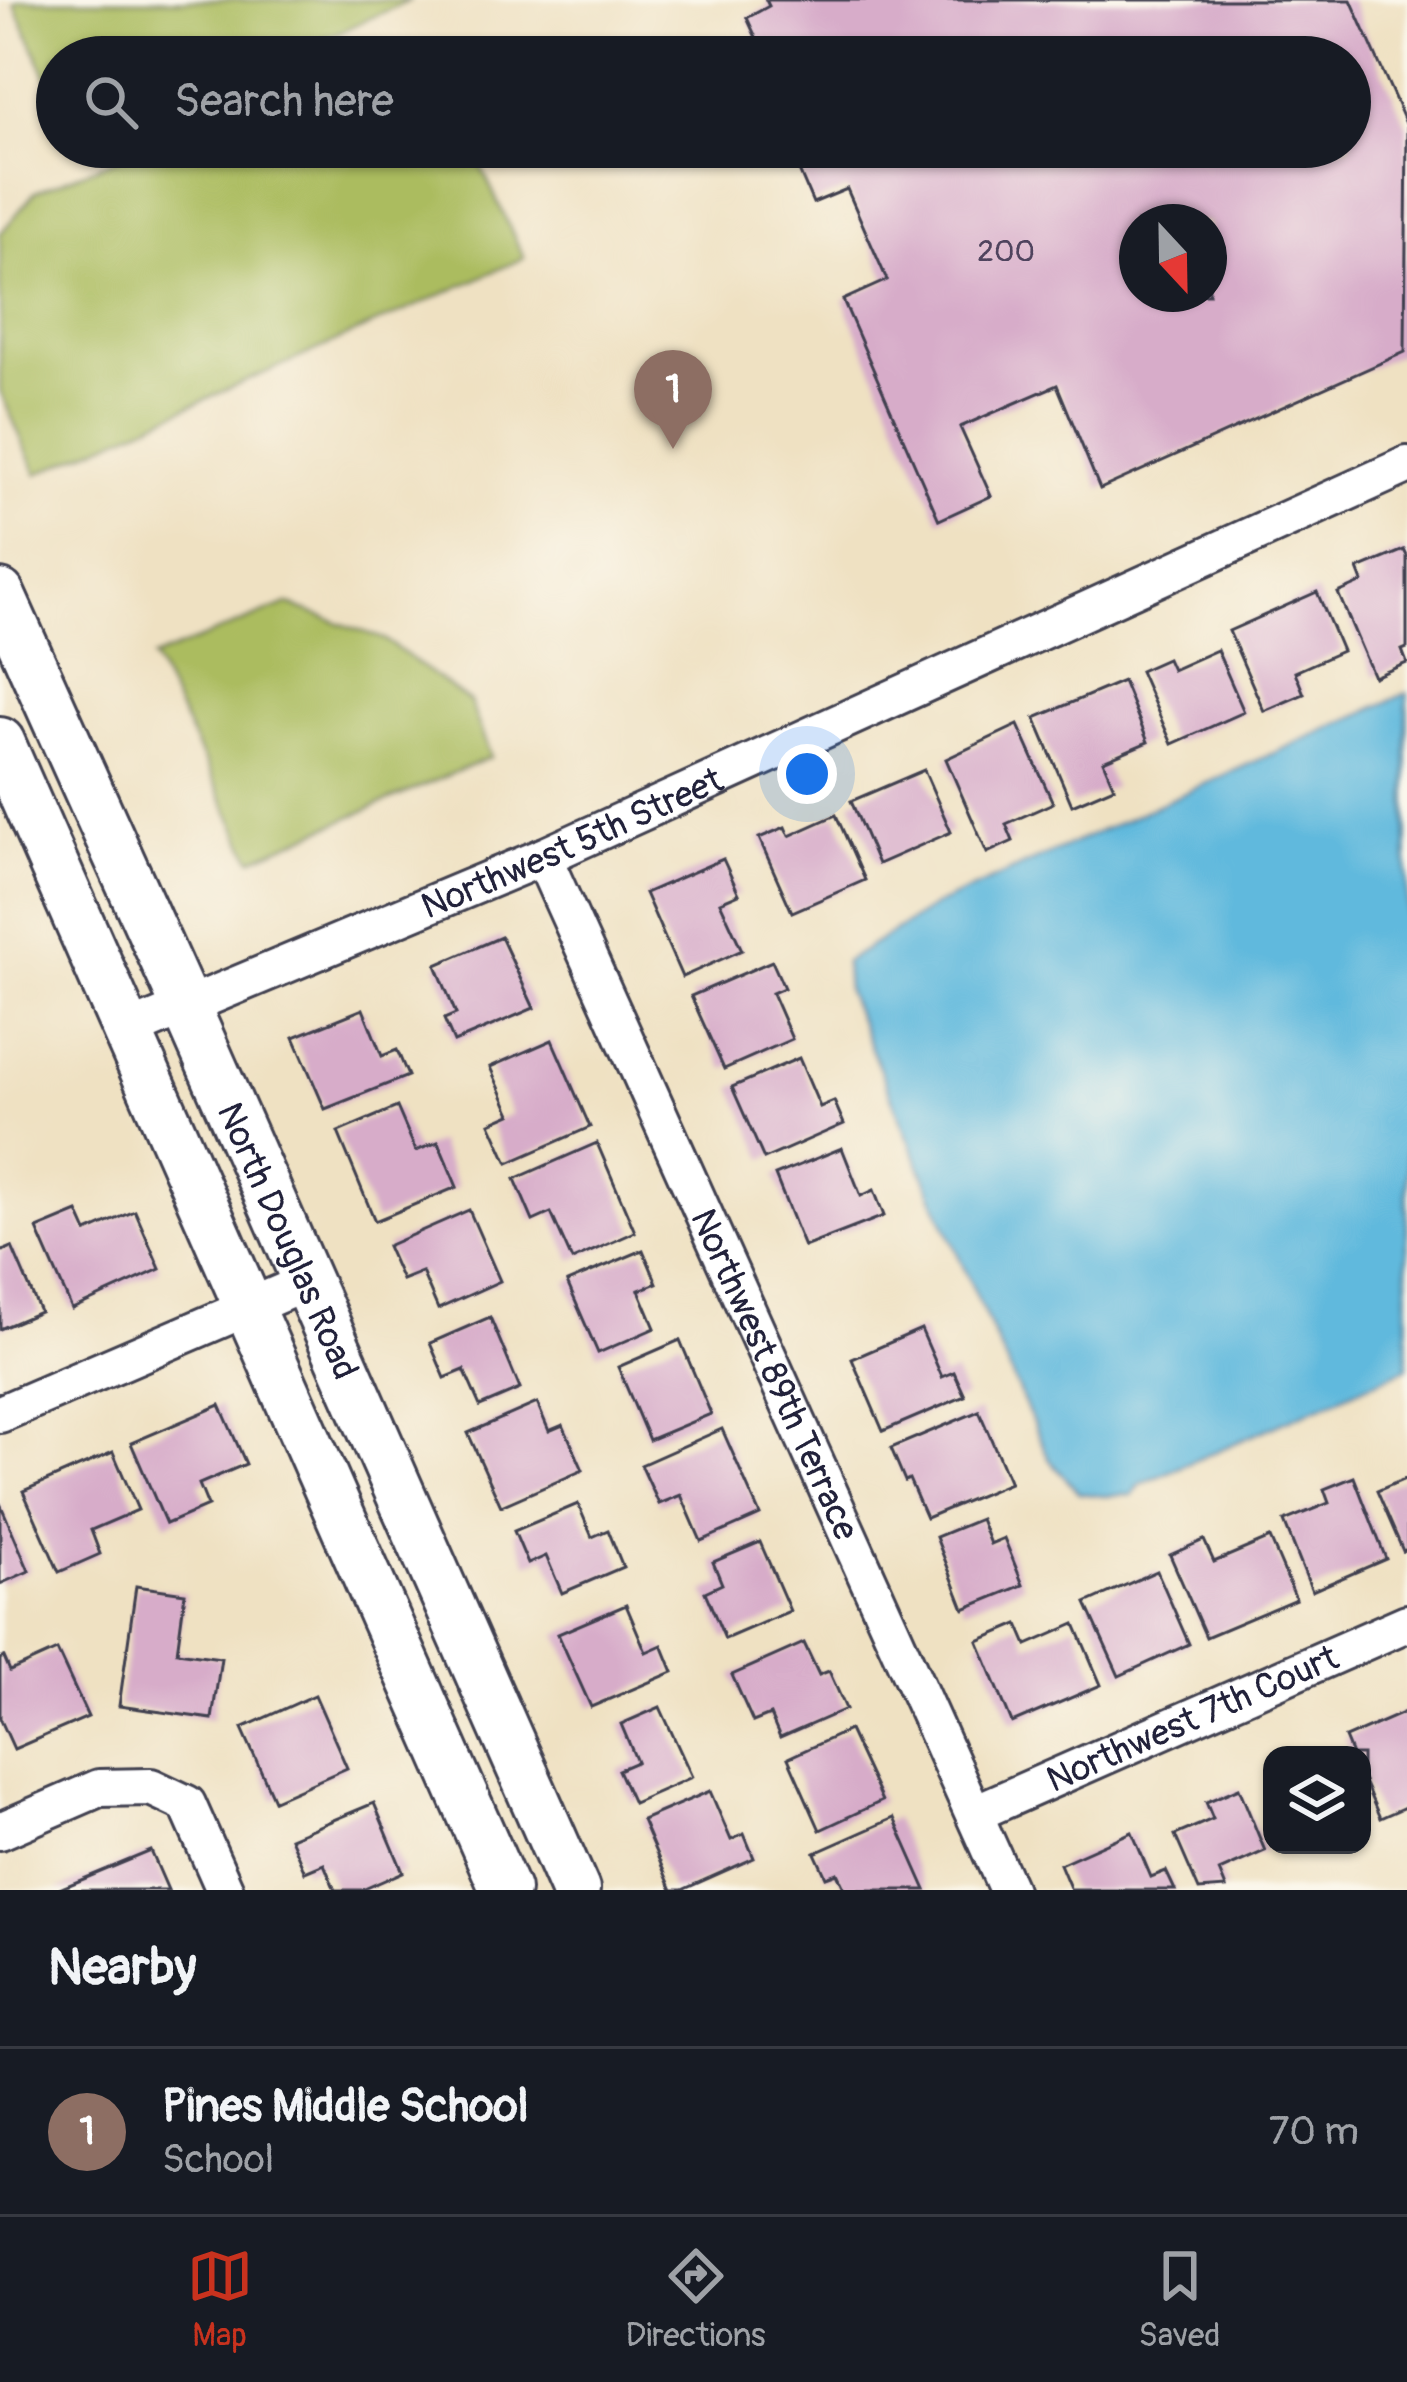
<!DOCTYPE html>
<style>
body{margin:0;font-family:Pangolin,sans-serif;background:#20242c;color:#f1f3f6}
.controls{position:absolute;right:36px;bottom:36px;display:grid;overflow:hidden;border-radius:24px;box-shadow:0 3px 9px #0004}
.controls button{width:108px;height:108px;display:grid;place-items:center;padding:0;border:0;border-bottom:3px solid #363941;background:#171b24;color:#f1f3f6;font:60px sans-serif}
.compass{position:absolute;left:1119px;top:204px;width:108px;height:108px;border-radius:50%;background:#171b24;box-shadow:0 3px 9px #0004;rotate:158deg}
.you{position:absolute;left:807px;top:774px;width:42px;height:42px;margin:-30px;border:9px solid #fff;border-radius:50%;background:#1a73e8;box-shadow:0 0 0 18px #1a73e833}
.badge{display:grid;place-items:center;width:78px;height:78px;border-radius:50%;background:#c8321e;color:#fff;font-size:39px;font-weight:700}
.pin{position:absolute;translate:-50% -99px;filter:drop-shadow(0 3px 6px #0008)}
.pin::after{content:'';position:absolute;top:63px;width:42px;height:36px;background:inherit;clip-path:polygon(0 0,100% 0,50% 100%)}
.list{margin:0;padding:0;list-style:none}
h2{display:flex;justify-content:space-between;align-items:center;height:156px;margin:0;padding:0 48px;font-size:51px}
h2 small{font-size:39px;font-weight:400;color:#9ea1a6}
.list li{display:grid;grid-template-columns:78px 1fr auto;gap:36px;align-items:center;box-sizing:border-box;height:168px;padding:0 48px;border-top:3px solid #363941}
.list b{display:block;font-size:45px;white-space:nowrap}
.list p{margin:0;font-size:39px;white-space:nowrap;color:#9ea1a6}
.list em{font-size:39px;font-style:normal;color:#9ea1a6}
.icon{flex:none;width:66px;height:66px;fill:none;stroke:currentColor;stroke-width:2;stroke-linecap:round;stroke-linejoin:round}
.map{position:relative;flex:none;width:1407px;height:1890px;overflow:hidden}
.search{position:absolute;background:#171b24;box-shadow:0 3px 9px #0004;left:36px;right:36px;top:36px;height:132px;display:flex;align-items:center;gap:30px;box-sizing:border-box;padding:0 42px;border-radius:66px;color:#9ea1a6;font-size:45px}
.sheet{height:324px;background:#171b24}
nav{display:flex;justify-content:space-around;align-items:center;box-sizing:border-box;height:168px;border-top:3px solid #363941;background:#171b24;font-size:33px;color:#9ea1a6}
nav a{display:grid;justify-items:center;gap:6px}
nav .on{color:#c8321e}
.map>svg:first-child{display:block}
.green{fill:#abbc5f;stroke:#666f4d;stroke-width:3}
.water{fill:#60b9dd;stroke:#416e8c;stroke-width:3}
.building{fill:#d7acc9;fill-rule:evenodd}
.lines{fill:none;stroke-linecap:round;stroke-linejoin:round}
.minor-casing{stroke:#413f4f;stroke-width:42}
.major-casing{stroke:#413f4f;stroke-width:54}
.minor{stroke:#fff;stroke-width:36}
.major{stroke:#fff;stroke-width:48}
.labels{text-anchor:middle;stroke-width:12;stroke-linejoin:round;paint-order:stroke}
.number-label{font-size:30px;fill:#4f445e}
.street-label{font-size:36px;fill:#22223b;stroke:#fbf7ec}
</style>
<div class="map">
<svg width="1407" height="1890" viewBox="0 0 1407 1890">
<rect width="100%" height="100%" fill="#fbf7ec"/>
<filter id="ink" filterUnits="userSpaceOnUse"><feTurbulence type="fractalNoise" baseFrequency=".00833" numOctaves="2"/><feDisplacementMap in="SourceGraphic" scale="24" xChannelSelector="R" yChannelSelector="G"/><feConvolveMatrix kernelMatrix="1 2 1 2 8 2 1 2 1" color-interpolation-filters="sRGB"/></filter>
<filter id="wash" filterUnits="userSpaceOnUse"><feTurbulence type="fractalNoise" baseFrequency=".004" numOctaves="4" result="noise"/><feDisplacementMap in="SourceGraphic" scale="48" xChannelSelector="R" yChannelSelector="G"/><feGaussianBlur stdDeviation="2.7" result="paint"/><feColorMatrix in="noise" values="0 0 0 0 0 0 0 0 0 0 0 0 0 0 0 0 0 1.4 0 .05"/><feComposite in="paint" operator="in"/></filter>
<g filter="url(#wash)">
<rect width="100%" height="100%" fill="#efe1c2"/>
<g class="green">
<polygon points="21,0 411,0 282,57 57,57 57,100 14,3"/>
<polygon points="145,147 472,147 524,258 37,474 0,391 0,234 35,192"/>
<polygon points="287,604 384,639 470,702 491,757 252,859 153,658"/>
</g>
<polygon class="water" points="1407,693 1407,1368 1141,1484 1132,1495 1103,1496 1079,1493 1049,1459 944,1223 847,991 845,962 934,906"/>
<g id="blocks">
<g class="building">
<path d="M766,0H1351L1407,126L1405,352L1100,489L1057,385L960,427L991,496L939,520L843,300L887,280L847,189L813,203L789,147H1350V57H765L747,18L769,6ZM1137,222H1209V294H1137Z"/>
<polygon points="1404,550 1407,556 1407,648 1402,650 1407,663 1374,677 1338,593 1363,582 1358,569"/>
<polygon points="1317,592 1342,651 1295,672 1304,694 1264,711 1229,631"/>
<polygon points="1217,650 1244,712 1172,744 1140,671 1167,659 1172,670"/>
<polygon points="1123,681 1148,742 1103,761 1114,787 1072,805 1035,718"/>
<polygon points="1018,725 1053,803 1006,824 1013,841 987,853 946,759"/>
<polygon points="924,770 951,832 878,864 851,801"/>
<polygon points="836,815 865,880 792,912 759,838 785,827 789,836"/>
<polygon points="723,859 739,894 720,902 742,950 682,977 645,893"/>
<polygon points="501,937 534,1008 454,1042 444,1019 456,1014 436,965"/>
<polygon points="772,961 784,988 772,993 792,1039 724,1069 691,996"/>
<polygon points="363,1009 382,1056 397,1050 408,1076 325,1109 294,1037"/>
<polygon points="552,1040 590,1127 508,1163 490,1123 511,1114 490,1067"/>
<polygon points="799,1058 820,1107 834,1101 844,1124 764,1159 732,1087"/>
<polygon points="397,1107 416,1151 438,1142 457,1187 375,1221 338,1132"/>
<polygon points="597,1143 635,1232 572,1260 551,1213 533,1221 515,1179"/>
<polygon points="842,1148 861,1196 874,1190 884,1216 804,1247 775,1175"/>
<polygon points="469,1210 500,1281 438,1309 422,1272 402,1280 387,1246"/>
<polygon points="135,1211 160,1269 72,1309 37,1229 78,1212 87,1232"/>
<polygon points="12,1247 40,1312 0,1329 0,1252"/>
<polygon points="643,1250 657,1283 639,1290 655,1328 598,1353 567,1282"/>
<polygon points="490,1317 520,1389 480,1406 464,1370 445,1378 430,1343"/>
<polygon points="921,1329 942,1377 954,1372 965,1396 883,1431 852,1359"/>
<polygon points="680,1340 711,1414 649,1440 618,1367"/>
<polygon points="537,1403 549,1431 563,1425 583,1470 501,1506 468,1433"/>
<polygon points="220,1405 246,1464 199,1484 208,1506 166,1524 131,1443"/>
<polygon points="979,1411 1010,1483 926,1518 909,1479 905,1481 891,1448"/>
<polygon points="722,1429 760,1515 701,1541 681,1495 659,1504 641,1465"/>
<polygon points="113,1452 138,1510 91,1530 100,1554 59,1572 23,1491"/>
<polygon points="1354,1477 1386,1559 1312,1591 1284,1521 1329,1503 1324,1489"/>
<polygon points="1407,1478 1407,1549 1403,1551 1377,1491"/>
<polygon points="0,1503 29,1571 0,1584"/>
<polygon points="578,1504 592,1537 608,1530 623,1567 562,1593 546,1556 528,1564 514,1531"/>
<polygon points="980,1519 990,1544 1004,1538 1023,1585 964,1609 936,1537"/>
<polygon points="1270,1538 1296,1599 1206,1637 1170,1555 1204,1540 1214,1562"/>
<polygon points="760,1542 790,1611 725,1639 705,1592 722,1584 713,1562"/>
<polygon points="1157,1571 1189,1644 1119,1676 1086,1603"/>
<polygon points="136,1586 185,1593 177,1652 221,1658 212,1719 119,1706"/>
<polygon points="626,1605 646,1652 662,1645 673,1672 591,1707 558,1634"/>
<polygon points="1018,1624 1027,1645 1075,1624 1101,1685 1012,1723 978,1641"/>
<polygon points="804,1643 819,1675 829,1671 846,1709 780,1738 770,1715 753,1722 732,1675"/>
<polygon points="57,1650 88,1717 14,1749 0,1718 0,1659 4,1657 10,1671"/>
<polygon points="315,1695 347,1768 274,1800 242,1728"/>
<polygon points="660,1707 692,1777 633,1803 618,1770 637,1762 621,1724"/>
<polygon points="1407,1711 1407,1806 1380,1818 1362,1777 1362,1755 1352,1755 1345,1738"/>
<polygon points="849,1730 882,1801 820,1830 788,1758"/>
<polygon points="1239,1788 1265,1851 1219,1871 1226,1888 1199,1890 1175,1835 1213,1819 1206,1802"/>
<polygon points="710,1791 731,1840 744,1834 754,1858 682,1890 672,1890 642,1820"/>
<polygon points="374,1803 403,1872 362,1890 335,1890 324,1864 305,1872 290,1838"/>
<polygon points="894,1818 926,1890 845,1890 837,1873 826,1877 815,1853"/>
<polygon points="1132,1832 1151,1877 1166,1871 1175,1890 1071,1890 1060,1864"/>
<polygon points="151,1851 168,1890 57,1890"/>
</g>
</g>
</g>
<g filter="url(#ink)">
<use href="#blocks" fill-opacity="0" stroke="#413f4f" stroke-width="3"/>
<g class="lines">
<defs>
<g id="minor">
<path id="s1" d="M543,857L1008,1890"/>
<path id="s2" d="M127,1031L543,857L1407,465"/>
<polyline points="0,1414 307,1282"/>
<path id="s3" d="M975,1813L1407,1623"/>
<polyline points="0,1831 99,1788 151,1787 187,1804 225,1890"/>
</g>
<g id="major">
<path id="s4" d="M0,594L185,1005L575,1890"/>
<polyline points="0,742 505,1890"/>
</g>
</defs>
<use href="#minor" class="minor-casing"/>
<use href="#major" class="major-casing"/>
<use href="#minor" class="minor"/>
<use href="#major" class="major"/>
</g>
</g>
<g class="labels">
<g class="number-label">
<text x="1006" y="261">200</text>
</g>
<g class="street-label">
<text dy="13" stroke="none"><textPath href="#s2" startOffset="483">Northwest 5th Street</textPath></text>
<text dy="13" stroke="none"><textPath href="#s4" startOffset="708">North Douglas Road</textPath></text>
<text dy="13" stroke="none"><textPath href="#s1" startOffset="567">Northwest 89th Terrace</textPath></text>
<text dy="13" stroke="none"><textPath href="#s3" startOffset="237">Northwest 7th Court</textPath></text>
</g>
</g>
</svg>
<div class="controls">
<button><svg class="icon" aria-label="layers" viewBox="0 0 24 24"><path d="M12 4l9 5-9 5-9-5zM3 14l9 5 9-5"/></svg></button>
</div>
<svg class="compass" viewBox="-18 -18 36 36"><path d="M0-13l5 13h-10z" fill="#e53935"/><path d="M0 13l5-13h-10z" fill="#9ea1a6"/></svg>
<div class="you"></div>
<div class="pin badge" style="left:673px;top:449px;background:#8d6e63">1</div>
<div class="search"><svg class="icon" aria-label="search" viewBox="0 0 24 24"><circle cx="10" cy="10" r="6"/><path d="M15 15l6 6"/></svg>Search here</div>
</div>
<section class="sheet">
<h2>Nearby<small></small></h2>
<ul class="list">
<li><span class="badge" style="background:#8d6e63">1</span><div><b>Pines Middle School</b><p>School</p></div><em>70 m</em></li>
</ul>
</section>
<nav>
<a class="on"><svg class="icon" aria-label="map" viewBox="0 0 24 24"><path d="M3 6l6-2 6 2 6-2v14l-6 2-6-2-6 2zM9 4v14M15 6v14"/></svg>Map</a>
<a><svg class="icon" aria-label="directions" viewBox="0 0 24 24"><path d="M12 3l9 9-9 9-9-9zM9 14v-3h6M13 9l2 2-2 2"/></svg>Directions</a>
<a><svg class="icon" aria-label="saved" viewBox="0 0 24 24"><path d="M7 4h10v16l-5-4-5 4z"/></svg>Saved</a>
</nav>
